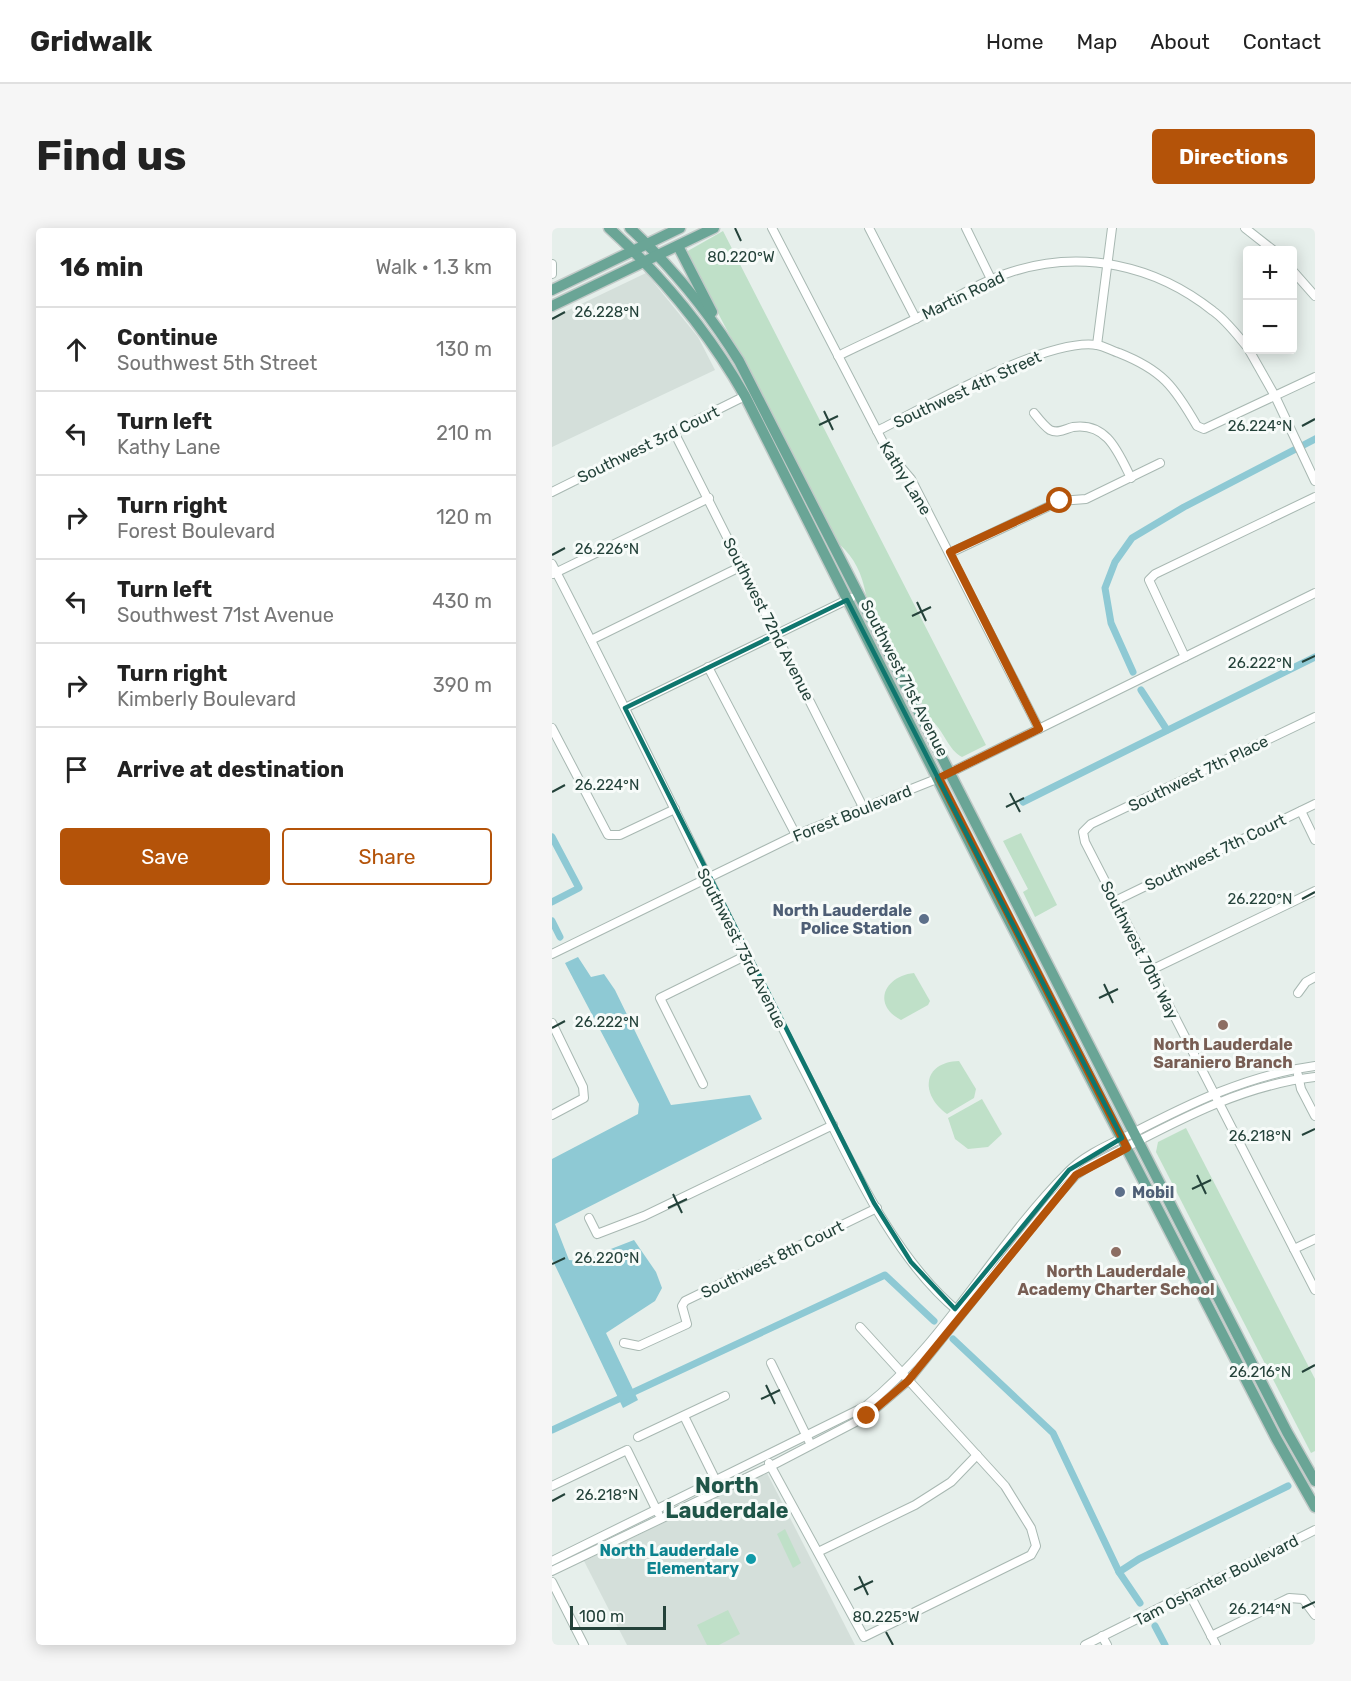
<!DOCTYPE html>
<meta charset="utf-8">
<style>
body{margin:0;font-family:Rubik,sans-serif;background:#f6f6f6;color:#222}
.controls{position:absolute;right:18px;top:18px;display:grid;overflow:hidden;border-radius:6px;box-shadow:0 3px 15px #0003}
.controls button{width:54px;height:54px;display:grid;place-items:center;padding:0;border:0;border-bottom:2px solid #e0e0e0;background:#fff;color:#222;font:30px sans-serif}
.scale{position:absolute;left:18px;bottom:15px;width:96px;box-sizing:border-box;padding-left:6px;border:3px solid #24423a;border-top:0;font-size:16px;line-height:21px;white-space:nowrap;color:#24423a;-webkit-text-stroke:4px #f7fbf9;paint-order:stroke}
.stop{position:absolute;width:18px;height:18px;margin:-14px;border:4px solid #b45309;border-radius:50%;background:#fff}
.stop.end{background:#b45309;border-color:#fff;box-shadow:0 2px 6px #0008}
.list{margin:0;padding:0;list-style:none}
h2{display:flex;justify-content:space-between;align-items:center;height:78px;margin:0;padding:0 24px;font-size:26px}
h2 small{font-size:20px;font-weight:400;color:#767676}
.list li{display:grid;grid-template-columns:39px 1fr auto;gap:18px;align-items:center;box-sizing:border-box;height:84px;padding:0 24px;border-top:2px solid #e0e0e0}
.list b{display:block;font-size:22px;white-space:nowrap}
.list p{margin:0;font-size:20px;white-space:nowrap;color:#767676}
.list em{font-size:20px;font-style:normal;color:#767676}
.actions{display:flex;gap:12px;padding:18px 24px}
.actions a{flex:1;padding:14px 0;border:2px solid #b45309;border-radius:6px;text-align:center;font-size:21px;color:#b45309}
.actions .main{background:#b45309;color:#fff}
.icon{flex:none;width:33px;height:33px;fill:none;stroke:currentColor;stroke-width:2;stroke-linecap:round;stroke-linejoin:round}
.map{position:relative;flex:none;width:763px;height:1417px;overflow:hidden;border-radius:6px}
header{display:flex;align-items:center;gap:36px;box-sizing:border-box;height:84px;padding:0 30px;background:#fff;border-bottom:2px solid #e0e0e0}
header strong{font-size:28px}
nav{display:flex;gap:33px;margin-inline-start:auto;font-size:21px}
.intro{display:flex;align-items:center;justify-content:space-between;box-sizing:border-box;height:144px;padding:0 36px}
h1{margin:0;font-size:42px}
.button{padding:15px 27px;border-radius:6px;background:#b45309;color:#fff;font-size:21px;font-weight:700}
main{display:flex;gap:36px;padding:0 36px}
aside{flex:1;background:#fff;border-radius:6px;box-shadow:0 3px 15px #0003}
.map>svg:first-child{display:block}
.built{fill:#d4dfda}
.green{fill:#bfe0c8}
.water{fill:#8ec9d4}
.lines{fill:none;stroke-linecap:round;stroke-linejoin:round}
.canal{stroke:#8ec9d4;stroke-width:7}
.minor-casing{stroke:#a8b8b2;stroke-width:10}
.major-casing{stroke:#c2cac8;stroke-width:13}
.minor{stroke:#fff;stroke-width:8}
.major{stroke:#6aa596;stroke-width:10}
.route{stroke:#b45309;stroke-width:8}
.marked{fill:none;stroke:#0f766e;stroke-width:4.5;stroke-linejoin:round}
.ticks{fill:none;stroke:#24423a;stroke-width:2}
.service-dot{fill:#5c6f8a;stroke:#f7fbf9;stroke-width:2}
.education-dot{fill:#8d6e63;stroke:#f7fbf9;stroke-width:2}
.culture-dot{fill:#0f9aa8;stroke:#f7fbf9;stroke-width:2}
.labels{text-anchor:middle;stroke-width:6;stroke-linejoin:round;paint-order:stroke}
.street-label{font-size:16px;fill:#24423a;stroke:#f7fbf9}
.service-label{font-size:16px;font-weight:bold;fill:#4e5e75;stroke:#f7fbf9;text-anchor:end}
.education-label{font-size:16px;font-weight:bold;fill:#785e54;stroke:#f7fbf9}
.culture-label{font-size:16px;font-weight:bold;fill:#0d838f;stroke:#f7fbf9;text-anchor:end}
.district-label{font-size:22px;font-weight:bold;fill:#1f5548;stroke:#f7fbf9}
.ticks-label{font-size:15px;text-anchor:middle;fill:#24423a;stroke:#f7fbf9;stroke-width:6;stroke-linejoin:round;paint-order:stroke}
</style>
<header>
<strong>Gridwalk</strong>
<nav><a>Home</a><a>Map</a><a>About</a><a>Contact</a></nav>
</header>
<div class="intro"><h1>Find us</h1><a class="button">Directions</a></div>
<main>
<aside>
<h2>16 min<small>Walk · 1.3 km</small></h2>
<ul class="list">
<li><svg class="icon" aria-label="ahead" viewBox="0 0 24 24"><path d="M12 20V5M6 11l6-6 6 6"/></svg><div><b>Continue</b><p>Southwest 5th Street</p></div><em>130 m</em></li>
<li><svg class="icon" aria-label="left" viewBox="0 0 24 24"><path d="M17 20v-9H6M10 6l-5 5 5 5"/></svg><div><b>Turn left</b><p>Kathy Lane</p></div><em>210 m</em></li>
<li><svg class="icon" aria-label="right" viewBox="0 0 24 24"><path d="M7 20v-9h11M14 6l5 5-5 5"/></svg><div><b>Turn right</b><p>Forest Boulevard</p></div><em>120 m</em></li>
<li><svg class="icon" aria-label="left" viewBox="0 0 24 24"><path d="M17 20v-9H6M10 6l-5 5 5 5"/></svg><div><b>Turn left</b><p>Southwest 71st Avenue</p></div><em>430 m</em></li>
<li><svg class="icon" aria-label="right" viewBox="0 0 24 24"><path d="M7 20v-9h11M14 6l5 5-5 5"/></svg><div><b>Turn right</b><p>Kimberly Boulevard</p></div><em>390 m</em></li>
<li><svg class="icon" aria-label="arrive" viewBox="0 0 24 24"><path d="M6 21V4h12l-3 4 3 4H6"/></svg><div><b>Arrive at destination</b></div></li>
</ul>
<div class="actions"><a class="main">Save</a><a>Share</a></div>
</aside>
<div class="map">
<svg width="763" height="1417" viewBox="0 0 763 1417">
<rect width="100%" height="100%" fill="#e6efeb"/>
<g class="built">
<polygon points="94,45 146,109 163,142 0,219 0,90"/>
<polygon points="215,1245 303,1417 75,1417 32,1333"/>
</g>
<g class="green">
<path d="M171,3L434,517L410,529C396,522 392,502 378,491L314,367C310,346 303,330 287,316L134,24Z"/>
<polygon points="469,605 505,677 483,689 471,664 476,661 451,613"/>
<path d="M362,745L378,773L376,777L349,792C319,776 333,748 362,745Z"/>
<path d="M407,833L424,861L422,870L395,886C368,867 370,834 407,833Z"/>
<polygon points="430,871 450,906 436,919 416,921 403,911 396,890"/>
<polygon points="634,900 763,1151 763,1223 759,1225 604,924 606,914"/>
<polygon points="233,1301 249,1335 241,1340 225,1306"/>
<polygon points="176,1382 188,1406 167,1417 155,1417 145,1397"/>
</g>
<polygon class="water" points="26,729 39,749 52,746 63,762 119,877 198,867 210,891 3,996 17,1032 28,1033 82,1012 104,1044 110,1060 103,1073 54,1105 86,1172 71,1180 0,1031 0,931 86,886 87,876 13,735"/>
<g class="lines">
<g class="canal">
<polyline points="581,444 559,395 553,360 563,334 580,310 632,279 763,211"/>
<polyline points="589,462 615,502"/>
<polyline points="471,574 763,429"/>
<polyline points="0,609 27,660 0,674"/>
<polyline points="0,693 8,709"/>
<polyline points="401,1111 501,1205 567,1344"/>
<polyline points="0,1202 333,1047 382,1093"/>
<polyline points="588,1375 567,1344 587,1331 736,1258"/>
<polyline points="603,1398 613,1417"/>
</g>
<defs>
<g id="minor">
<polyline points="220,0 336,224 359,251 487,501"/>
<polyline points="317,0 364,91"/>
<polyline points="414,0 439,51"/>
<polyline points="693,0 721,22"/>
<polyline points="0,36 0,46"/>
<polyline points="740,42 763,68"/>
<polyline points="545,117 560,0"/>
<polyline points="697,122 723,168 763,253"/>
<path d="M286,128C316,113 347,100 377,84C404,70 430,53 459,44C530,21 603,37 661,83C674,92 685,107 696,120"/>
<path d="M482,185C486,190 492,198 498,202C506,206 513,201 521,199C555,194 566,224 579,250"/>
<polyline points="121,202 312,581"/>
<path d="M325,203C374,179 495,109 545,117C552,118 560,123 567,125C610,142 622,158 645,198L652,201L763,149"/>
<polyline points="0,264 193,168"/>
<polyline points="398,325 508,273 534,271 608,235"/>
<path d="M0,336C87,503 165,673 251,840C293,920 336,1026 407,1084"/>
<polyline points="1,346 157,270"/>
<polyline points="39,412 190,338"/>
<polyline points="633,429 597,352 603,346 763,269"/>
<polyline points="156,439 244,607"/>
<polyline points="73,480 299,370"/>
<polyline points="763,489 539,596 531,604 533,614 763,1062"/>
<polyline points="0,500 56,607 68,607 123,581"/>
<polyline points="749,583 763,612"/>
<polyline points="563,673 763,576"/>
<polyline points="0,726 244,607 387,550 763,365"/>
<polyline points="597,743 763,663"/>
<polyline points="746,765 754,754 763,749"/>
<polyline points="0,795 31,859 32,870 0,887"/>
<polyline points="746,847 749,861 763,888"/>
<polyline points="151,856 108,770 193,728"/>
<polyline points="37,990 45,1006 92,988 281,897"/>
<polyline points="742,1021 763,1011"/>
<polyline points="72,1115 87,1118 135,1096 130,1078 133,1073 325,980"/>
<polyline points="219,1135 257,1213"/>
<polyline points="132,1188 164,1253"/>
<polyline points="86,1209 173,1168"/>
<polyline points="217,1235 312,1409 479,1327 484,1318 479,1300 453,1258 308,1099"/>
<polyline points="0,1258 75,1222 106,1285"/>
<polyline points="266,1324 363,1277 399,1254 425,1227"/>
<path d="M0,1333L314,1178C393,1115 443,1017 515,945C531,928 556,917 577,907C637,876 695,847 763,838"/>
<path d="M0,1343L219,1238L315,1188L356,1153L499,975L524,947L536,939C609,902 681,858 763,849"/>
<polyline points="0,1354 32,1417"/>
<polyline points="637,1365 664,1417"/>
<polyline points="550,1408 555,1417"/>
<polyline points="659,1408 737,1370 751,1371 763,1387"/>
<polyline points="533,1417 763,1302"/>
</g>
<g id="major">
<path d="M57,0C112,50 156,103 193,168L447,673L724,1210L763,1279"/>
<path d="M78,0C121,40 156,83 187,133L735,1204L763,1253"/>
<polyline points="126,18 160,84"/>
<polyline points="0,62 128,0"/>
<polyline points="0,78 162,0"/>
</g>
</defs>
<use href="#minor" class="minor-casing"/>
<use href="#major" class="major-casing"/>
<use href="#minor" class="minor"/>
<use href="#major" class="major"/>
</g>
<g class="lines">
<polyline class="route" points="315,1188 356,1153 524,947 575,920 387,550 487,501 398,324 508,273"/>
</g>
<path class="marked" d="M295,372L570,910L517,942L403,1081L359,1034L322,975L73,480Z"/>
<path class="ticks" d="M183,0L189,13M0,91L13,84M272,183L281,202M267,197L286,188M750,198L763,191M0,327L13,320M365,374L374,393M360,388L379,379M750,434L763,428M0,564L13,557M458,565L468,584M454,579L472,570M750,671L763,664M552,756L561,775M547,770L566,761M0,800L13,793M750,907L763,901M645,947L654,966M640,961L659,952M121,966L130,985M116,980L135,971M0,1036L13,1030M750,1144L763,1137M214,1157L223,1176M209,1171L228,1162M0,1273L13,1266M307,1348L316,1367M302,1362L321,1353M750,1380L763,1374M334,1404L341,1417"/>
<g class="service-dot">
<circle cx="372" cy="691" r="6"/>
<circle cx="568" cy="964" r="6"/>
</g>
<g class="education-dot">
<circle cx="671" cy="797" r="6"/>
<circle cx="564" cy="1024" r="6"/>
</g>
<circle class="culture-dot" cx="199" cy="1331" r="6"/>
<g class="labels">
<g class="street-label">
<text transform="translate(411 67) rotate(-26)" y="6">Martin Road</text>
<text transform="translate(415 161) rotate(-25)" y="6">Southwest 4th Street</text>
<text transform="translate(96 216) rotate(-26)" y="6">Southwest 3rd Court</text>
<text transform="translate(354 250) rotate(58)" y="6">Kathy Lane</text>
<text transform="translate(217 391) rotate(63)" y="6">Southwest 72nd Avenue</text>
<text transform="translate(353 450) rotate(63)" y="6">Southwest 71st Avenue</text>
<text transform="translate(646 545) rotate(-26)" y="6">Southwest 7th Place</text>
<text transform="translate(300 585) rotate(-22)" y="6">Forest Boulevard</text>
<text transform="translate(663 624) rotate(-26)" y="6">Southwest 7th Court</text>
<text transform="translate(190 720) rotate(63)" y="6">Southwest 73rd Avenue</text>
<text transform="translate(588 722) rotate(63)" y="6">Southwest 70th Way</text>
<text transform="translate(220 1031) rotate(-26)" y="6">Southwest 8th Court</text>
<text transform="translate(664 1352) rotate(-27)" y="6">Tam Oshanter Boulevard</text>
</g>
<g class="service-label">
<text x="360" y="688">North Lauderdale<tspan x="360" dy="18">Police Station</tspan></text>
<text x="580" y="970" text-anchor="start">Mobil</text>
</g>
<g class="education-label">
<text x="671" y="822">North Lauderdale<tspan x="671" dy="18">Saraniero Branch</tspan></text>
<text x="564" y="1049">North Lauderdale<tspan x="564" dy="18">Academy Charter School</tspan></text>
</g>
<g class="culture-label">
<text x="187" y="1328">North Lauderdale<tspan x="187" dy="18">Elementary</tspan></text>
</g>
<g class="district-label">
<text x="175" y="1265">North<tspan x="175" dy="25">Lauderdale</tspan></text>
</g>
</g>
<g class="ticks-label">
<text x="189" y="34">80.220°W</text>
<text x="55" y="89">26.228°N</text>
<text x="708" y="203">26.224°N</text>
<text x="55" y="326">26.226°N</text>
<text x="708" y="440">26.222°N</text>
<text x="55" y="562">26.224°N</text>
<text x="708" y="676">26.220°N</text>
<text x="55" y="799">26.222°N</text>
<text x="708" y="913">26.218°N</text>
<text x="55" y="1035">26.220°N</text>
<text x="708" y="1149">26.216°N</text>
<text x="55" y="1272">26.218°N</text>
<text x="708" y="1386">26.214°N</text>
<text x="334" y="1394">80.225°W</text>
</g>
</svg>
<div class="controls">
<button>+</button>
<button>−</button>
</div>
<div class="scale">100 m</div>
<div class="stop" style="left:508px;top:273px"></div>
<div class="stop end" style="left:315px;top:1188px"></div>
</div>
</main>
